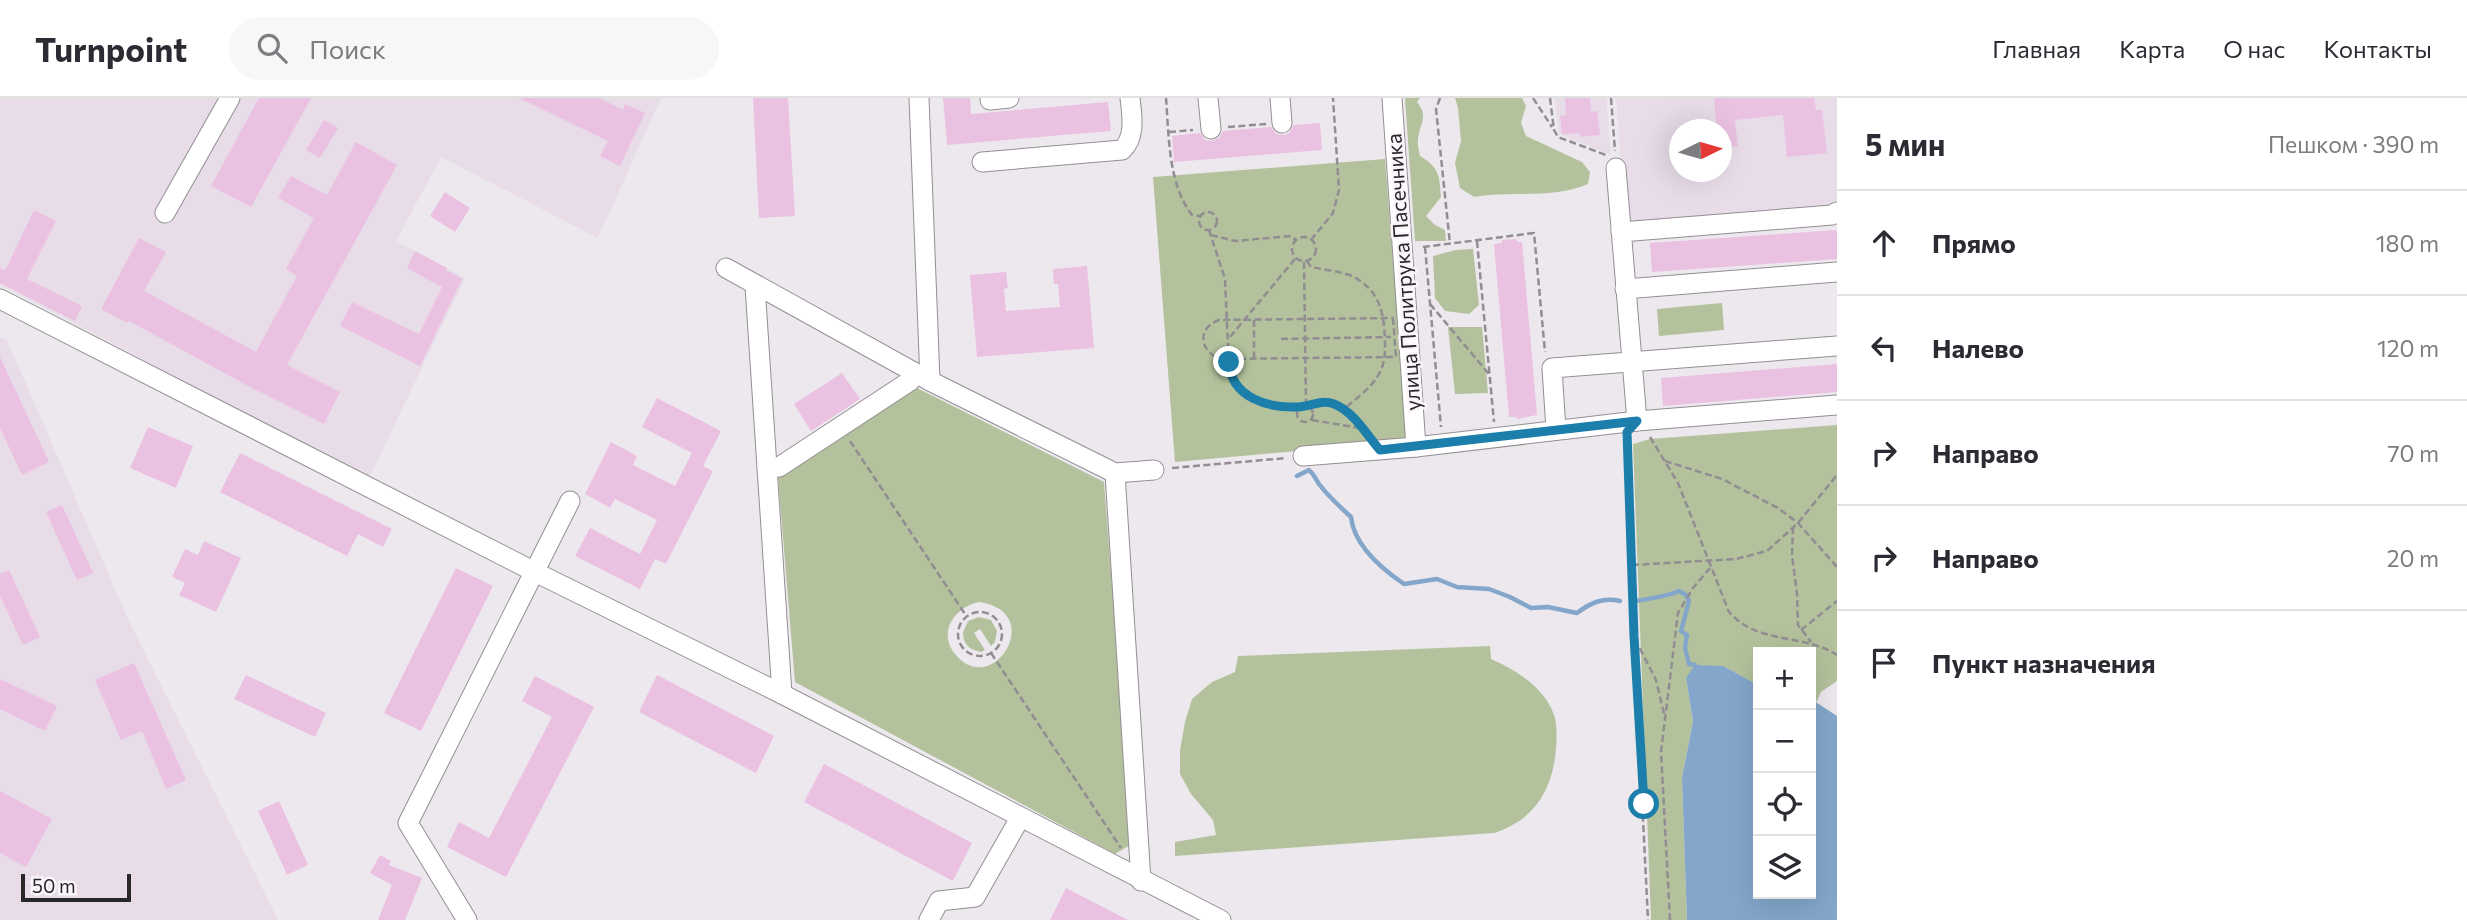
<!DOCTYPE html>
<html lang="ru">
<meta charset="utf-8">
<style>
body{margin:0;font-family:Commissioner,sans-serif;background:#f7f7f7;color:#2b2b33}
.controls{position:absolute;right:21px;bottom:21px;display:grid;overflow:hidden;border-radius:0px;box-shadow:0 7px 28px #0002}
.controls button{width:63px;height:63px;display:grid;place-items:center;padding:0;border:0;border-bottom:2px solid #e1e1e2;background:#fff;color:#2b2b33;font:35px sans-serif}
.compass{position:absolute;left:1669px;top:21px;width:63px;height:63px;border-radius:50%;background:#fff;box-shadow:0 7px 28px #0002;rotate:85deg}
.scale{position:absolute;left:21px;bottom:18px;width:110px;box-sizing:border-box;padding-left:7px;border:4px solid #292729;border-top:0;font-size:19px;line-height:24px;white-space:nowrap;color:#292729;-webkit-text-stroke:5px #fbf5fb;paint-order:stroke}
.stop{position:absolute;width:21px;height:21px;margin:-16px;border:5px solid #1c7eaa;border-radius:50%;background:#fff}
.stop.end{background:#1c7eaa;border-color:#fff;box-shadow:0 2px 7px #0008}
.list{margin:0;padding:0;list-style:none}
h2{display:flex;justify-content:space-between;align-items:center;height:91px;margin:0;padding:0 28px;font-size:30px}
h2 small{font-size:23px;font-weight:400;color:#7c7c81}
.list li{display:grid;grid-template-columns:46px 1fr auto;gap:21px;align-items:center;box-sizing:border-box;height:105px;padding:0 28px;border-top:2px solid #e1e1e2}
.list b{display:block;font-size:26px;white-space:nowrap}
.list em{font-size:23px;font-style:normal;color:#7c7c81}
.icon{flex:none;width:38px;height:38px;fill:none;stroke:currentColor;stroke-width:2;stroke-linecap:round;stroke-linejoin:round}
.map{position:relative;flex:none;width:1837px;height:822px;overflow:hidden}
header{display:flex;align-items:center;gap:42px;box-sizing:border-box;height:98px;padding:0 35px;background:#fff;border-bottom:2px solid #e1e1e2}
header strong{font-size:33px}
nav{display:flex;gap:38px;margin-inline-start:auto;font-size:24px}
.search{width:490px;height:63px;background:#f7f7f7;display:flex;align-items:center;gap:18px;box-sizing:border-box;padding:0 24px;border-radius:38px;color:#7c7c81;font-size:26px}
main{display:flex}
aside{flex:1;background:#fff}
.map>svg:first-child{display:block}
.built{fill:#e7dce8;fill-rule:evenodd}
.green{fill:#b3c29c;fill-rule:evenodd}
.water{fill:#83a6ca}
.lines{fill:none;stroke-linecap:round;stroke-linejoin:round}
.stream{stroke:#83a6ca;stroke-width:4.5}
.building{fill:#ebc1e2}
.minor-casing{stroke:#938e93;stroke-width:21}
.path{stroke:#918d91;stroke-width:2.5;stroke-dasharray:7 3.5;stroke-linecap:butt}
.minor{stroke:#fff;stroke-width:19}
.route{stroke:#1c7eaa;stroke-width:9}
.labels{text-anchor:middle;stroke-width:5;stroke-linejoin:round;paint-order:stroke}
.street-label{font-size:21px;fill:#292729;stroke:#fbf5fb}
</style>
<header>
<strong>Turnpoint</strong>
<div class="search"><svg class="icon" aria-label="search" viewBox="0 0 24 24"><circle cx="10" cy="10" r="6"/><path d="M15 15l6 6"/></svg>Поиск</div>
<nav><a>Главная</a><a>Карта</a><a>О нас</a><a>Контакты</a></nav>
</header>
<main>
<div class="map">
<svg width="1837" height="822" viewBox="0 0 1837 822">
<rect width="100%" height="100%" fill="#ede8ee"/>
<g class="built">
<polygon points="0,0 661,0 598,140 441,59 396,143 465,180 368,382 109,243 0,187"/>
<polygon points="1555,0 1606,0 1611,57 1559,36"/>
<path d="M1616,0H1837V107L1626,130ZM1680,32H1722V74H1680Z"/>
<polygon points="0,240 7,242 128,521 278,822 0,822"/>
</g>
<g class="green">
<path d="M1405,0H1420L1417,4C1429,19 1420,25 1418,41C1417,46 1419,53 1420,58C1440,70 1439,77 1441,99L1426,118L1435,127L1445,132L1446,143H1415Z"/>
<path d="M1455,0H1522L1526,8L1521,25L1526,38L1582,64L1590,74L1588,86C1551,102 1512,92 1474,99L1460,90L1455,65L1461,43L1458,10Z"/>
<polygon points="1385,61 1407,343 1175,364 1153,79"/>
<polygon points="1473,151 1479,207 1469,216 1445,213 1435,200 1433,158 1456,152"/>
<polygon points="1722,205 1724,232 1659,238 1657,211"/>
<polygon points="1448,229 1482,229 1488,295 1455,296"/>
<path d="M915,289L1104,384L1132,746L1115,756L795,584L778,379ZM979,504C1048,514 992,602 955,556C937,534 955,509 979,504Z"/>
<polygon points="1837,327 1837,583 1821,594 1816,605 1811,601 1811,554 1758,554 1758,587 1723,568 1686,580 1693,623 1682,680 1687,822 1651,822 1633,346 1650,341"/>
<path d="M979,519L991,522L997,533L995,544L991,548L980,531L974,535L985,552L981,554C969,552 963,546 963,534L968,523Z"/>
<path d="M1490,548L1491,561C1516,572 1545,590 1554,617C1557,627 1557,640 1556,650C1553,691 1535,722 1494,735L1175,758V744L1216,737L1213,722L1191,696L1180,676V652L1185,624L1192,601L1212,584L1235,574L1238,558Z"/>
</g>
<polygon class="water" points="1695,567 1723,568 1758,587 1758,796 1811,796 1811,601 1837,618 1837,822 1687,822 1682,680 1693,623 1686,580"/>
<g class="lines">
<g class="stream">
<path d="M1297,378L1309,372C1314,376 1315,380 1319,386C1328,398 1340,409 1351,419C1354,448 1382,471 1404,486L1437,481L1457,489L1489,491L1510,499L1531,510L1548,509L1577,515C1590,505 1603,499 1620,503"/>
<path d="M1636,503C1651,500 1666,499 1679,493L1686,497L1689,503L1681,533L1687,537L1685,550L1689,566L1695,567"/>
</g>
</g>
<g class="building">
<polygon points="259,0 311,0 251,109 211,88"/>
<polygon points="519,0 599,0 623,12 625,6 645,15 620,68 600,58 608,43"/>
<polygon points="753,0 788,0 795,118 759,120"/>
<polygon points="943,0 970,0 971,16 1108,4 1111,33 947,47"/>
<polygon points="1565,0 1590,0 1591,14 1597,13 1600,37 1580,39 1580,35 1562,36 1560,18 1566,17"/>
<polygon points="1714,0 1814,0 1816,12 1822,12 1827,55 1787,59 1783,17 1735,22 1738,48 1721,50 1721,32 1717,32"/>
<polygon points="324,22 338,30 320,60 306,52"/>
<polygon points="1320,25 1322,52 1174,64 1172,38 1200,35 1205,42 1211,43 1219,40 1223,33 1271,29 1276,36 1284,37 1289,35 1294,27"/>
<polygon points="356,44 397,67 287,267 340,294 324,326 250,289 129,223 127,225 101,211 139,140 166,154 144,193 256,254 297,178 286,171 314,120 278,100 291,78 327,97"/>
<polygon points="445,94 470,110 455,134 430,118"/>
<polygon points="34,112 56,123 27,181 82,208 75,223 0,185 0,170 5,173"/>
<polygon points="1837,132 1837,161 1652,174 1650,145"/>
<polygon points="1517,141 1517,144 1522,144 1537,317 1517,321 1517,319 1509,319 1494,146 1502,145 1502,142"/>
<polygon points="415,153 447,170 446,172 462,181 420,268 340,228 352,204 419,236 442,189 407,170"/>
<polygon points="1087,168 1094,250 977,259 970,177 1006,174 1008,190 1004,191 1006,213 1060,209 1058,186 1054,186 1053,171"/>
<polygon points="0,259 49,364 22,377 0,330"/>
<polygon points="1837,266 1837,294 1663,308 1661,280"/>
<polygon points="842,275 860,301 811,333 794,306"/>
<polygon points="657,300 721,333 703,368 713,373 666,466 655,461 640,491 575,458 590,430 640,456 657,422 615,401 610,410 585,396 611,344 637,358 633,367 675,388 692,355 642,329"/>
<polygon points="148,329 193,348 176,390 130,370"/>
<polygon points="240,355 392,431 383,449 358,436 347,458 220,394"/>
<polygon points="62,407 93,475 77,482 46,414"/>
<polygon points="204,443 241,460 216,514 179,497 185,485 172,479 185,451 198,457"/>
<polygon points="456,470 493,488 421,633 384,615"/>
<polygon points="9,472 40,539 23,547 0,498 0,476"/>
<polygon points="134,565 186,682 166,691 142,633 121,642 95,582"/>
<polygon points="246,577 326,615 315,639 234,601"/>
<polygon points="657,577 774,638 756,675 639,614"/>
<polygon points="535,578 594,609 506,779 447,749 459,724 489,740 552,619 522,603"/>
<polygon points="0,581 57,608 45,633 0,611"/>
<polygon points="824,666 972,745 953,783 804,704"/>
<polygon points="0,693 52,721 26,769 0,755"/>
<polygon points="279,703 308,767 287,777 258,713"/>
<polygon points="380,757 391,763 389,767 422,780 405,822 378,822 392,787 370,775"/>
<polygon points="1066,790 1128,822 1050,822"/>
</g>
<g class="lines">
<defs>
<g id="minor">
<polyline points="919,0 930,283"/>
<polyline points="1208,0 1211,31"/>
<polyline points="1280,0 1282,25"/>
<polyline points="1392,0 1416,349"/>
<polyline points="990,2 1009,0"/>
<path d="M982,64L1122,52C1136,39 1132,18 1130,0"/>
<polyline points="1616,70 1637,323"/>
<polyline points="165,115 230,0"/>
<polyline points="1621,134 1832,117 1837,114"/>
<polyline points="726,170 930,283 1115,375 1141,783"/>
<polyline points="755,188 782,596"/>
<polyline points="1625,191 1837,174"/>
<polyline points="0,201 535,474 782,596 1221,822"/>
<polyline points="1556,332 1552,270 1837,248"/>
<polyline points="1303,358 1416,349 1637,323 1837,307"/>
<polyline points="767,370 779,369 910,283 915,275"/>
<polyline points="1115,375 1154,372"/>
<polyline points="467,822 408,725 570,403"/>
<polyline points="929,822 939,803 975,799 1020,720"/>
</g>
</defs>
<use href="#minor" class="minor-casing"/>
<g class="path">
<path d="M1166,0C1169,38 1168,86 1192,117L1200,118"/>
<polyline points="1440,0 1436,11 1450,146"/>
<polyline points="1533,0 1552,29"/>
<polyline points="1550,0 1554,32 1558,39 1606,57"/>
<polyline points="1611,0 1615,53"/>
<polyline points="1228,29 1266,26"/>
<polyline points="1169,34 1193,32"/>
<circle cx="1208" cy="123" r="9"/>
<polyline points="1209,132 1225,181 1229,271 1235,285 1249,299 1262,305 1300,310"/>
<polyline points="1211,137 1235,143 1291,138 1296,142"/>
<circle cx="1304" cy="151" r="12"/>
<polyline points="1311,142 1333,115 1339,92 1333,0"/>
<polyline points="1477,143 1494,324"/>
<polyline points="1423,149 1534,135 1545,254"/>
<polyline points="1425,149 1441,329"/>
<path d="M1307,163L1311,169C1325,172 1341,173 1354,179C1381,194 1384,216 1385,244C1385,254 1385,263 1381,272C1374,288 1357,300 1344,311"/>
<polyline points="1304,164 1306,308"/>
<polyline points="1430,206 1489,276"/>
<path d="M1393,220L1396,259L1220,261C1199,253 1197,230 1219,222Z"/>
<polyline points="1254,222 1254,260"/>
<polyline points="1230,239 1295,161"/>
<polyline points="1281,241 1391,239"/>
<circle cx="1305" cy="316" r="8"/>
<path d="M1308,308C1331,290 1354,322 1368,337"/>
<polyline points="1312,322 1360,330"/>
<polyline points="1627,339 1634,539 1648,822"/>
<path d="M1650,339L1678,385L1729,514C1758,547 1803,535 1837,557"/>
<polyline points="850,343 967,519"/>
<polyline points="1665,363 1722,381 1778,410 1798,425 1837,469"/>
<polyline points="1172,370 1287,360"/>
<polyline points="1793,429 1792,457 1797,496 1798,527 1811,544"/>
<polyline points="1632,467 1736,461 1767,453 1798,425 1837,377"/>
<circle cx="980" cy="536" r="22"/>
<polyline points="1801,532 1837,503"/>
<polyline points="1635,541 1656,582 1665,620"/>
<polyline points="991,555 1121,750"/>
<polyline points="1670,822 1661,654 1678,515 1693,490 1710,470"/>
</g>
<use href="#minor" class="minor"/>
</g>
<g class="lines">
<path class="route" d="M1229,264C1231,300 1268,310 1298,309C1310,309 1320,301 1334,306C1353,313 1367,337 1380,352L1637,323L1627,334L1634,538L1644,706"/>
</g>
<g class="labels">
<g class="street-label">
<text transform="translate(1404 174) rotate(-94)" y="7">улица Политрука Пасечника</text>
</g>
</g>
</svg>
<div class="controls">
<button>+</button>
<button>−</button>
<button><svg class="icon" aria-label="locate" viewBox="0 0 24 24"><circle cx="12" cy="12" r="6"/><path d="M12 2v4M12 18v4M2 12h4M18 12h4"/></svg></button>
<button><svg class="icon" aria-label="layers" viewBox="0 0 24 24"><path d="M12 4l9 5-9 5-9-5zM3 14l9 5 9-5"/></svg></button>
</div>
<svg class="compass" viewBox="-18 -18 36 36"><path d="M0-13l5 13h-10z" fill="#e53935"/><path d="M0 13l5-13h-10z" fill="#7c7c81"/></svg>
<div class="scale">50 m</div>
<div class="stop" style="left:1644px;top:706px"></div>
<div class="stop end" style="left:1229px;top:264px"></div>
</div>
<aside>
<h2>5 мин<small>Пешком · 390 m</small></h2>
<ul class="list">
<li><svg class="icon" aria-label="ahead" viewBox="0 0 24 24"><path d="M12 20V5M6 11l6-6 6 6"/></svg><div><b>Прямо</b></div><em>180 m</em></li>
<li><svg class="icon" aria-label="left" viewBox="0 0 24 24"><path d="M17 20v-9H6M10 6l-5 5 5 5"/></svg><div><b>Налево</b></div><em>120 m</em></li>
<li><svg class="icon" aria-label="right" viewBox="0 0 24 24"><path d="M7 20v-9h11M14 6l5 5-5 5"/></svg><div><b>Направо</b></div><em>70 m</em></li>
<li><svg class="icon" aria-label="right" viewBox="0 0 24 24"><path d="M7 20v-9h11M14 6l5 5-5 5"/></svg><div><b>Направо</b></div><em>20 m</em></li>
<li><svg class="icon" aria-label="arrive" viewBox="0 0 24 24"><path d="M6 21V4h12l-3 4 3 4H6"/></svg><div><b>Пункт назначения</b></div></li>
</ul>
</aside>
</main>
